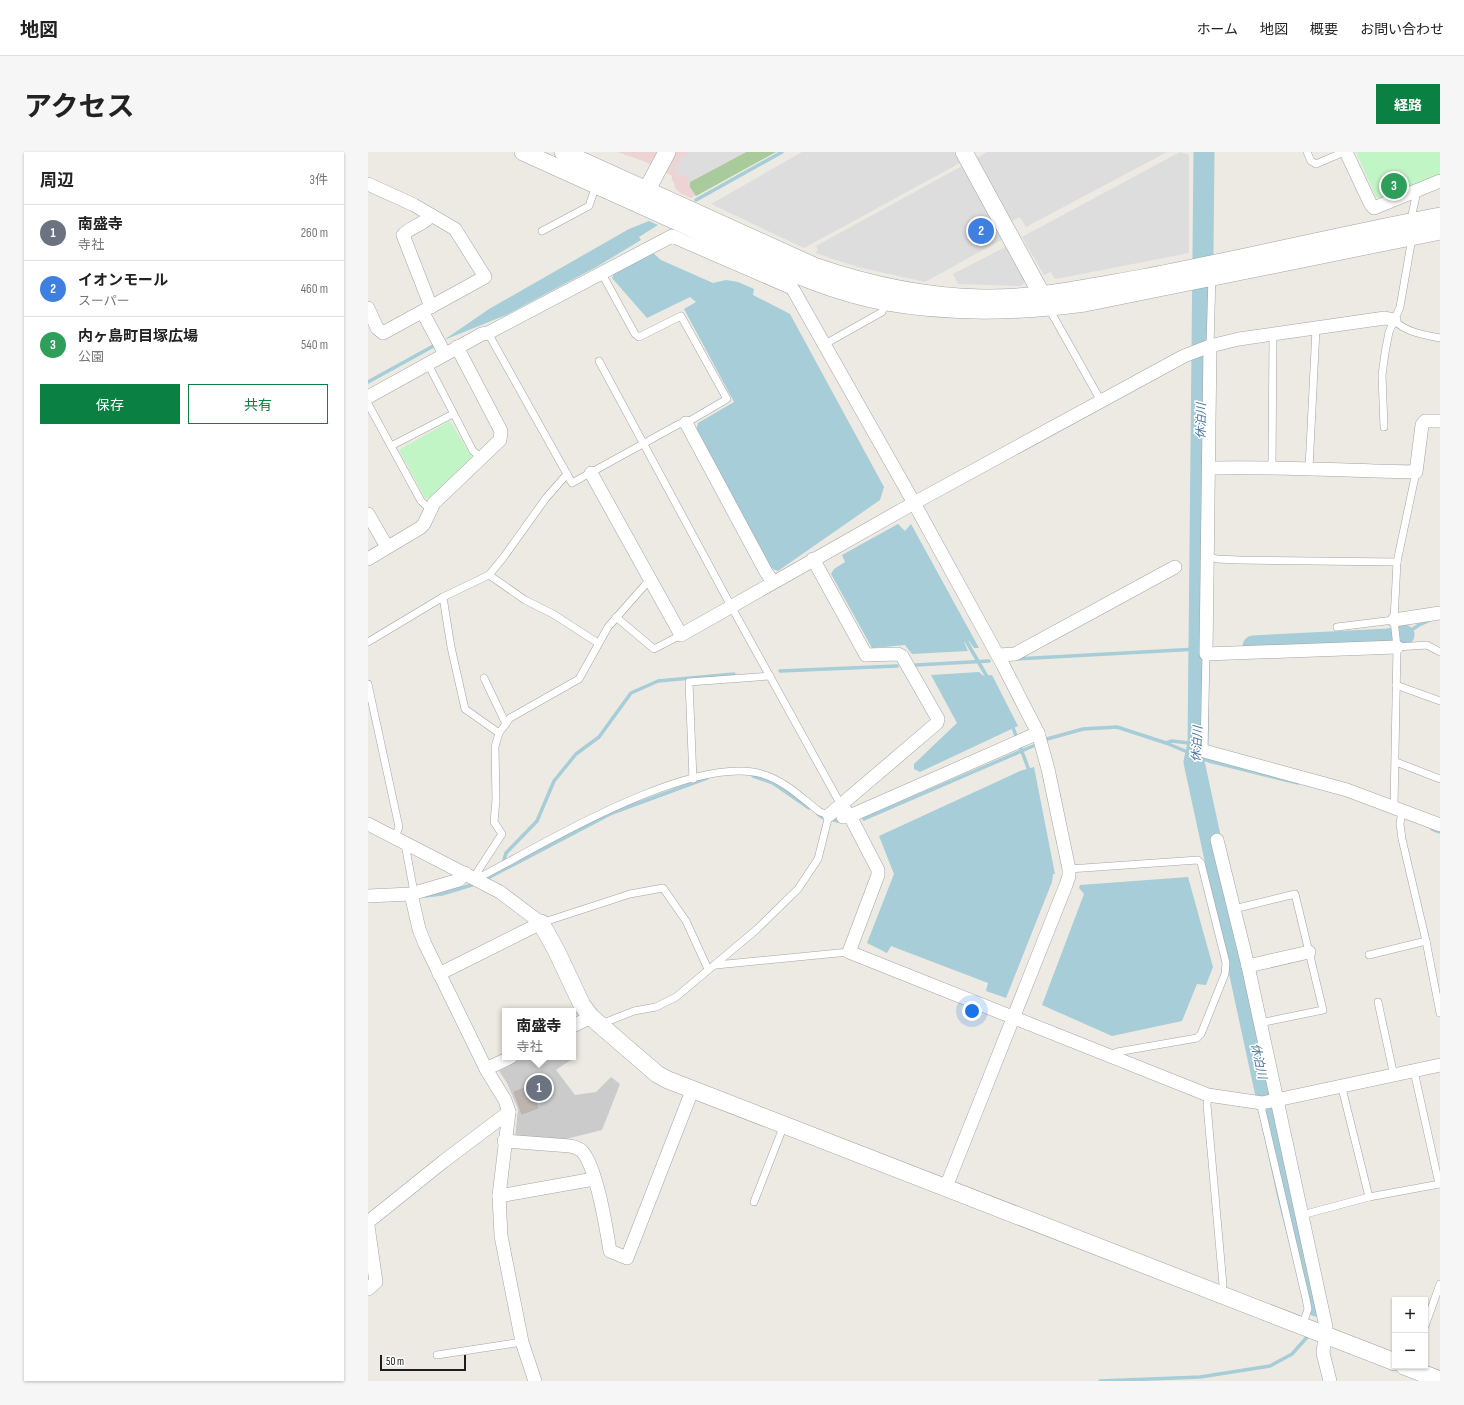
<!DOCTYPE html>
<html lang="ja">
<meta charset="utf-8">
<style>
body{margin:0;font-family:"Sofia Sans Condensed","Noto Sans JP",sans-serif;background:#f6f6f6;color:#222}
.controls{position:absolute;right:12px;bottom:12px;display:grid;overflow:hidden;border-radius:0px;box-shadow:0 1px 3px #0004}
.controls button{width:36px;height:36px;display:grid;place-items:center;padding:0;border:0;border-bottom:1px solid #e0e0e0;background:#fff;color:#222;font:20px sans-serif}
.scale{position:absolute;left:12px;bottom:10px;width:86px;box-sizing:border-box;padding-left:4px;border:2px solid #1d1d1d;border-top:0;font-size:11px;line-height:14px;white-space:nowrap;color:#1d1d1d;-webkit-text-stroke:3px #fff;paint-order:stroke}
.you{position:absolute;left:604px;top:859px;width:14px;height:14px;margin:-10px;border:3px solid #fff;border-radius:50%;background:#1a73e8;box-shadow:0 0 0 6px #1a73e833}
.badge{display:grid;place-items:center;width:26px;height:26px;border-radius:50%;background:#0b8043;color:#fff;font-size:13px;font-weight:700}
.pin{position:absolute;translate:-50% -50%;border:2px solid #fff;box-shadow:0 1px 4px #0006}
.popup{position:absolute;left:134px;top:856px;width:74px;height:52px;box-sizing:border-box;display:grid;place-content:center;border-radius:0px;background:#fff;filter:drop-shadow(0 1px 3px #0005);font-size:13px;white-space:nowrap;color:#767676}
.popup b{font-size:15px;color:#222}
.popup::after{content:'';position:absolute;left:50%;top:100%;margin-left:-8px;border:8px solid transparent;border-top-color:#fff}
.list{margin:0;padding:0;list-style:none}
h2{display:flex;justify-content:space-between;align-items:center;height:52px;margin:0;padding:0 16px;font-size:17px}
h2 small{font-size:13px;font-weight:400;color:#767676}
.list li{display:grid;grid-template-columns:26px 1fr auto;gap:12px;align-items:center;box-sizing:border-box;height:56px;padding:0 16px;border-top:1px solid #e0e0e0}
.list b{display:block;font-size:15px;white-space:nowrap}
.list p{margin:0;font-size:13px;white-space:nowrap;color:#767676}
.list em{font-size:13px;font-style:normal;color:#767676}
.actions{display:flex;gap:8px;padding:12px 16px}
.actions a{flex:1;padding:9px 0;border:1px solid #0b8043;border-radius:0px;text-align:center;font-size:14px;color:#0b8043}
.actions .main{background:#0b8043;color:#fff}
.map{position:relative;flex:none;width:1072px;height:1229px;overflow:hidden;border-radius:0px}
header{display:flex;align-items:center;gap:24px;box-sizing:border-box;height:56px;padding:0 20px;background:#fff;border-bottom:1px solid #e0e0e0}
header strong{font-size:19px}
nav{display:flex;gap:22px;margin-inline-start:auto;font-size:14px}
.intro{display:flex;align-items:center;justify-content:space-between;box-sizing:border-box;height:96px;padding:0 24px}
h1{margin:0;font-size:28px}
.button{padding:10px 18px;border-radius:0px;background:#0b8043;color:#fff;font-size:14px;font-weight:700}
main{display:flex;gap:24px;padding:0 24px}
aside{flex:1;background:#fff;border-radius:0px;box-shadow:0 1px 3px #0004}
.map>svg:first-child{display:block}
.commercial{fill:#edd4d3}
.religious{fill:#cbcbcb}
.forest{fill:#a9ca9b}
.park{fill:#c2f5c6}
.parking{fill:#ddd}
.water{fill:#a6cdd8}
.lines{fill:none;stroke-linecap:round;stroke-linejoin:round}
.stream{stroke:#a6cdd8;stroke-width:3.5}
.river{stroke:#a6cdd8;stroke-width:21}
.building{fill:#bdb6b0;stroke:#beb1a7}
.service-casing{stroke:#a4a4a4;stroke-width:8}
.minor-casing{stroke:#a4a4a4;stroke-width:14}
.tertiary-casing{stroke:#a4a4a4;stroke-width:18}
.service{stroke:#fff;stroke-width:7}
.minor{stroke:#fff;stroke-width:13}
.tertiary{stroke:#fff;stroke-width:17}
.labels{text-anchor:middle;stroke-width:3;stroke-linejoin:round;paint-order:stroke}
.water-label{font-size:12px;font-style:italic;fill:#4d769f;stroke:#fff}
</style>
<header>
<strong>地図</strong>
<nav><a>ホーム</a><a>地図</a><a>概要</a><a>お問い合わせ</a></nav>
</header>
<div class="intro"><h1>アクセス</h1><a class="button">経路</a></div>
<main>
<aside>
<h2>周辺<small>3件</small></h2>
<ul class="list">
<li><span class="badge" style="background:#6b7280">1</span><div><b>南盛寺</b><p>寺社</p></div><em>260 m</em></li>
<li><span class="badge" style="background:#3f7fe0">2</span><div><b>イオンモール</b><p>スーパー</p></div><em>460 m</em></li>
<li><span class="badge" style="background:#2e9e5b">3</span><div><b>内ヶ島町目塚広場</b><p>公園</p></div><em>540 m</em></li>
</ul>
<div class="actions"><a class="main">保存</a><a>共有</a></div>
</aside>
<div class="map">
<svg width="1072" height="1229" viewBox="0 0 1072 1229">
<rect width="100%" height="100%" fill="#edeae3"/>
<polygon class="commercial" points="249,0 408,0 323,46 312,41 308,37 304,27 304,24 278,10"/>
<polygon class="religious" points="155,905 203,905 204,907 188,918 207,943 228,940 243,925 252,932 234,978 194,988 147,987 150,957 139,931 131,919"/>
<polygon class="forest" points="378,0 408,0 328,44 322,35 322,30"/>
<g class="park">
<polygon points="988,0 1072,0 1072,23 1016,48 1008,45"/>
<polygon points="82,269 105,307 63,346 57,346 31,298"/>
</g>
<g class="parking">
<polygon points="322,0 378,0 322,30 316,22 311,25 306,17 311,13 311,7"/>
<polygon points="434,0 586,0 592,11 436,96 343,52"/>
<polygon points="619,0 799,0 658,75 652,65 644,69 609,6"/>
<polygon points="812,0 821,3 821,101 688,127 686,126 683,120 676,123 654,85"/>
<polygon points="594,14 635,87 557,130 490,115 447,101 450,98 448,94"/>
<polygon points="639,94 658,125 655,133 651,134 590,132 585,122"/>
</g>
<g class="water">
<polygon points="281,69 290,73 271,85 273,88 230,114 138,163 76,188 121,157 261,77"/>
<polygon points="285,101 293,108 345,131 358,128 370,130 386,137 385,143 422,162 516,335 512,348 410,419 403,416 328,279 330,271 366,250 316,157 328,150 322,145 279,166 244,126 246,122"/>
<polygon points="530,372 537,379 543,372 611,496 606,496 601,489 596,490 600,499 544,502 537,493 504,496 463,422 466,417 477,410 474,403"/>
<polygon points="611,520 616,524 624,523 650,574 552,620 546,617 546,612 589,571 563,523"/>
<polygon points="666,615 687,722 685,722 684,730 638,846 618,839 620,831 523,794 519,801 499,791 526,722 511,684 652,619"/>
<polygon points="820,725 845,815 838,833 829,832 814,869 744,884 674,853 716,742 711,736 712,733"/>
</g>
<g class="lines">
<g class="stream">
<polyline points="328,48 414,0"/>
<polyline points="0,230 69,192"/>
<polyline points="1036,483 1051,473 1062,468"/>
<polyline points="597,487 621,528"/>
<polyline points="647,507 830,497"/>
<polyline points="548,513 621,509"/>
<polyline points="412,519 529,514"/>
<polyline points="644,573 662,621"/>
<polyline points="679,587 715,577 749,575 798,591 841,609 930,631"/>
<polyline points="798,591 804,589 830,592"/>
<polyline points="385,624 405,631 441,656"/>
<polyline points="450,662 454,665 474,670"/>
<polyline points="496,667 665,594"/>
<polyline points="1064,677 1072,680"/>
<polyline points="135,712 138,701 169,669 186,629 208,602 231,585 263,541 290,529 366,522"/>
<polyline points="116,728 244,661 339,626"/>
<polyline points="57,744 74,742 107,732"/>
<polyline points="732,1229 832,1225 902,1214 924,1202 941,1183"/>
</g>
<g class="river">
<polyline points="836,0 830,592 826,610 920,1045 948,1154"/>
<polyline points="885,494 1021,487 1036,483"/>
</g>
</g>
<polygon class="building" points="162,934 170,956 154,962 146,940"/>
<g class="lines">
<defs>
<g id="service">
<polyline points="939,0 943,9 948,12 976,0"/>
<path d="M1044,69C1043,59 1048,51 1048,40"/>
<polyline points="174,79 221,54 228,33"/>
<polyline points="683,156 684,162 733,249"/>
<path d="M1026,168C1037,180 1056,183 1072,186"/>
<polyline points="120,181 204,331 311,272 318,271 359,247 313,164 271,185 267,182 233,120"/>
<polyline points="457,192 514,160 518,150"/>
<polyline points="842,194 844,124"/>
<polyline points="231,209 363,454 473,653"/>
<polyline points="60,212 105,299 114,306"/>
<polyline points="0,252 53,349 62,357"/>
<polyline points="1016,275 1014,223 1017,201 1021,180 1032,155 1044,86"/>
<polyline points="23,294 85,262"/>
<polyline points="904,315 905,183"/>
<polyline points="941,316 948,177"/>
<polyline points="840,404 849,407 871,408 1029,410"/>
<polyline points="121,423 157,448 185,462 230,491"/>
<polyline points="75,445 83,495 97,557 131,581"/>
<polyline points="248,465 286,497 313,483"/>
<polyline points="969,475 1026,468"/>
<polyline points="0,490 75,445 121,423 135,406 178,346 199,322"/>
<polyline points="1029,495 1059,493 1072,500"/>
<polyline points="116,526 138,572"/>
<polyline points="0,532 31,675 27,685"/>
<polyline points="1028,533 1072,549"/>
<polyline points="836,599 838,502"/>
<polyline points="1028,610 1072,627"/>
<polyline points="325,627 321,530 402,524"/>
<polyline points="1026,655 1029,495 1026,468 1029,410 1048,320"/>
<polyline points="1034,658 1032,672 1034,687 1058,789 1072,861"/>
<polyline points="37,692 45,735 43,742"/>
<polyline points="701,717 830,708 833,711 858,811 857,822 833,882 829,886 749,900 744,904"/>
<path d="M106,725L116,723C179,690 324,602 394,622C416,628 435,647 452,660L461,663L450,707L430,737L388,778L308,845L288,855L266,859L233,872"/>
<polyline points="106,725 134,682 126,670 128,648 127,595 131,581 142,566 211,527 240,475 277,433 283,430"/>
<polyline points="866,757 927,742 955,858 892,871"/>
<polyline points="173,771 262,742 295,736 318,769 340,817"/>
<polyline points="1001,803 1058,789"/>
<polyline points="348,813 481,800"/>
<polyline points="1010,850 1026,924"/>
<polyline points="1046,919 1071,1032"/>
<polyline points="974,936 1001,1045"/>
<polyline points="840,943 839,953 855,1133 852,1142"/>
<polyline points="892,950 938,1147 940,1157 934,1175"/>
<polyline points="386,1050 416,973"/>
<polyline points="934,1063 1001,1045 1072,1032"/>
<polyline points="1057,1174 1072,1132"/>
<polyline points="69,1203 154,1190"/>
</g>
<g id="minor">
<polyline points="978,0 1003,53 1006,56 1072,29"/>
<polyline points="0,32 46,53 87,77 117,125 15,181 9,176 0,156"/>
<path d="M63,63C56,73 43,74 35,83L63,155"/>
<polyline points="55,161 77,202"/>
<polyline points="842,194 838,502 1029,495"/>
<polyline points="0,245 114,182 120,181 304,84 424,136 426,139 546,351 635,513 670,581 680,617 701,717 701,724 698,733 578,1035"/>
<polyline points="318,271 398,420 405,430"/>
<path d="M841,316C910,314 979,319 1048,320L1054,273L1057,269H1072"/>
<polyline points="223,321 313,483 546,351 816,204 842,194 871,187 1017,166 1026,168"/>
<polyline points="0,362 19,395"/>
<polyline points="0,407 52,376 56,372 66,351 132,288 133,279 89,195"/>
<polyline points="445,407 498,503 530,502 534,504 570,567 569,571 461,663"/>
<polyline points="1026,468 1072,461"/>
<polyline points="630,503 647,502 807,415"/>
<polyline points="836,599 979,638 1072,673"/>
<polyline points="473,653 482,664 510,718 510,723 481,800 840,943 894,951 1072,913"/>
<polyline points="475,665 482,664 670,581"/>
<polyline points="0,672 132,740 173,771 71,822"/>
<polyline points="849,688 880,814 958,1175 955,1201 962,1229"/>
<polyline points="43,742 51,777 57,792 118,917 137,948 141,960 131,1044 133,1084 154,1190 167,1229"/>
<polyline points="0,744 43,742 91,728 97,721"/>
<polyline points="880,814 941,800"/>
<polyline points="205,874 223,865"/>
<polyline points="118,917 143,905"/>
<path d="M136,989L202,994C208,995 214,998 217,1003C230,1024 238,1074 242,1099L259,1106L324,939"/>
<polyline points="131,1044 226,1027"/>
<polyline points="0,1070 76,1009 141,960"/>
<polyline points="0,1074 8,1130 0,1137"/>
</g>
<g id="tertiary">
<path d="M155,0C218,29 280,56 343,85C400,110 456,139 518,150C585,162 650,160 717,151L1072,79"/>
<path d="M195,0L446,114C501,133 557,145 615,146C669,147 722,135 774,126C874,107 972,83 1072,64"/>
<polyline points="596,0 674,143"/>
<polyline points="274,47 299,0"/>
<polyline points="173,771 188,798 214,853 223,865 289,922 300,928 1027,1210"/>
<polyline points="1036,1214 1072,1228"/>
</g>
</defs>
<use href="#service" class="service-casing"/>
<use href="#minor" class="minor-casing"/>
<use href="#tertiary" class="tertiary-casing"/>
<use href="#service" class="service"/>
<use href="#minor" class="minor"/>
<use href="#tertiary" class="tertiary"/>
</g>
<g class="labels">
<g class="water-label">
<text transform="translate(833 269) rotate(-89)" y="4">休泊川</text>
<text transform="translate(829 592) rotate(-87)" y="4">休泊川</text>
<text transform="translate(891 909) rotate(78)" y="4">休泊川</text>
</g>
</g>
</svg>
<div class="controls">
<button>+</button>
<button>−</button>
</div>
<div class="scale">50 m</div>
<div class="you"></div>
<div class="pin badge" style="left:171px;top:936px;background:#6b7280">1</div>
<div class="popup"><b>南盛寺</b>寺社</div>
<div class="pin badge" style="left:613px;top:79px;background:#3f7fe0">2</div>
<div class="pin badge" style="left:1026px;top:34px;background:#2e9e5b">3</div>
</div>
</main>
